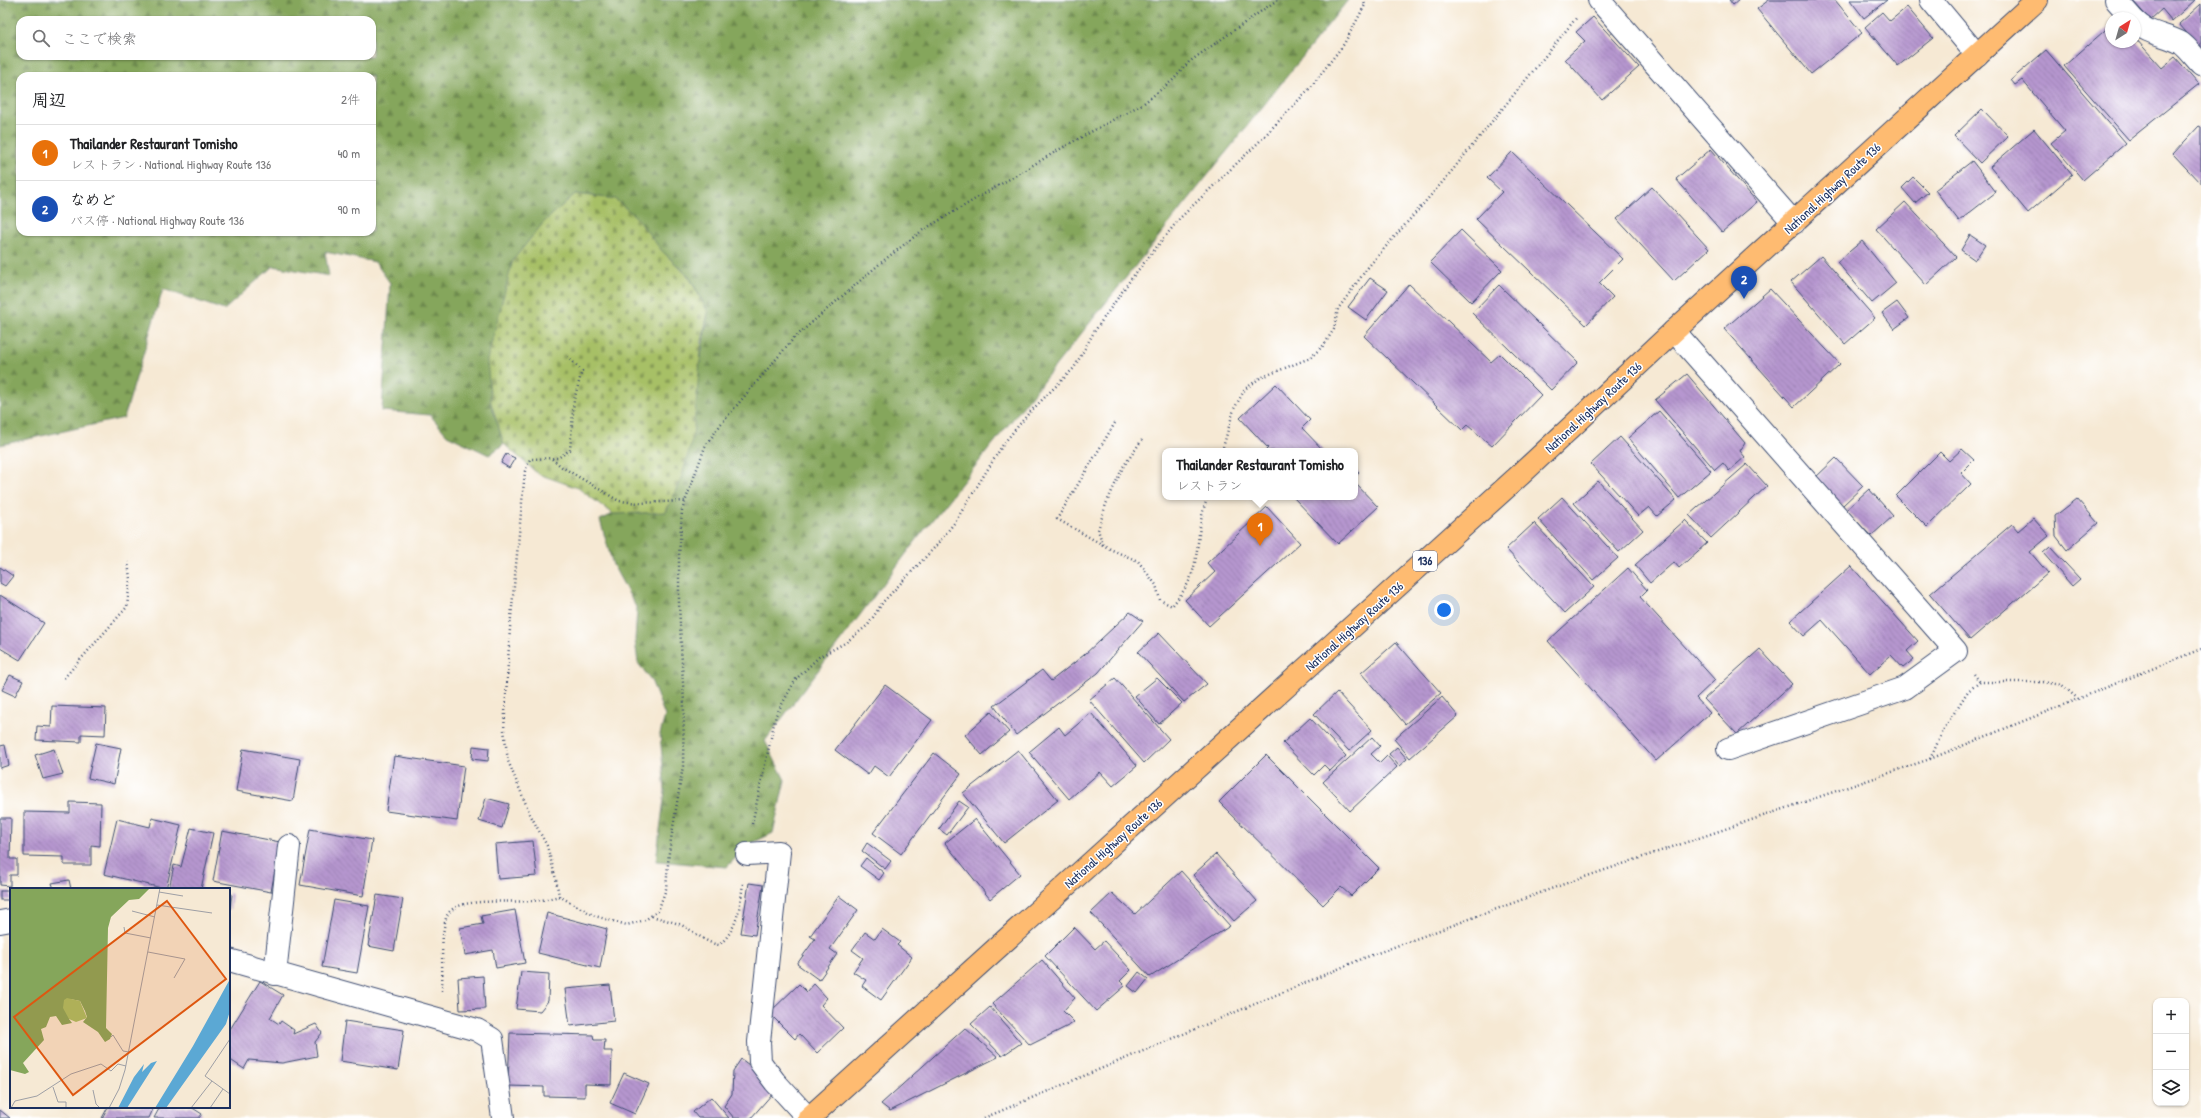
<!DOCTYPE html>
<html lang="ja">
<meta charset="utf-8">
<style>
body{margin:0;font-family:"Patrick Hand","Klee One",sans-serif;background:#f6f6f6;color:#202124}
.controls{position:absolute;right:12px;bottom:12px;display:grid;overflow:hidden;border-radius:8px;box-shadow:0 1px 3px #0004}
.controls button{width:36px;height:36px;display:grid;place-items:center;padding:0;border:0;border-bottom:1px solid #e0e0e0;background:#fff;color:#202124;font:20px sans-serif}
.compass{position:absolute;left:2105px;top:12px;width:36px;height:36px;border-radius:50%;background:#fff;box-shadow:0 1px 3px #0004;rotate:37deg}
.you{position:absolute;left:1444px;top:610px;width:14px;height:14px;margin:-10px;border:3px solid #fff;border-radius:50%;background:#1a73e8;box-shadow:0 0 0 6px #1a73e833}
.badge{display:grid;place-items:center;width:26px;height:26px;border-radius:50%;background:#2563eb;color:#fff;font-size:13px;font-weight:700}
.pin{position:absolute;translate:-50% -33px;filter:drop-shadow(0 1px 2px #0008)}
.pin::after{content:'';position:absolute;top:21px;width:14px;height:12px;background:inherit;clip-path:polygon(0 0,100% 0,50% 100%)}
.popup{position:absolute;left:1162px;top:448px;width:196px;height:52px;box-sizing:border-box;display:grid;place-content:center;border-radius:8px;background:#fff;filter:drop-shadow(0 1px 3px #0005);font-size:13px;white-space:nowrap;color:#757577}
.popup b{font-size:15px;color:#202124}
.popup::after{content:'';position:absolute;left:50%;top:100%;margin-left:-8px;border:8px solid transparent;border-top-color:#fff}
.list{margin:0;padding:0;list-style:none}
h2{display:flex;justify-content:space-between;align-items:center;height:52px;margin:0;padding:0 16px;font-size:17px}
h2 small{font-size:13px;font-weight:400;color:#757577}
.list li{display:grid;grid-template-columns:26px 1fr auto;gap:12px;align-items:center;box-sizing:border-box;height:56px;padding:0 16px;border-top:1px solid #e0e0e0}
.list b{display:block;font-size:15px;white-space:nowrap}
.list p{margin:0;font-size:13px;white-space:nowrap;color:#757577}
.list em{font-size:13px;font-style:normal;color:#757577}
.icon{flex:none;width:22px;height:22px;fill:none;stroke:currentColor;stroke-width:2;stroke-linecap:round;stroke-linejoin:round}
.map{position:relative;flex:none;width:2201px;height:1118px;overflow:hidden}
.search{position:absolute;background:#fff;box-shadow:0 1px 3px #0004;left:16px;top:16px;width:360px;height:44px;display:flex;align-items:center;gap:10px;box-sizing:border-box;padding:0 14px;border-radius:12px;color:#757577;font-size:15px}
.panel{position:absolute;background:#fff;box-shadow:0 1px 3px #0004;left:16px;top:72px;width:360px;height:164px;border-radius:12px}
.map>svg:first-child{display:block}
.forest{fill:url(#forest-firs);stroke:#506a5c;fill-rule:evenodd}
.cemetery{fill:url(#cemetery-stones);stroke:#617862}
.building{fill:url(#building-back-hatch)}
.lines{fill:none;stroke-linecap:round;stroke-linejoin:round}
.minor-casing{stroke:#3c4b70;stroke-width:24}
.highway-casing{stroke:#3c4b70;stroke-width:24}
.path{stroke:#3c4b70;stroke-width:2.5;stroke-dasharray:1 3;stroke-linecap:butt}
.minor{stroke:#fff;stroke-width:22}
.highway{stroke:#febb71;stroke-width:22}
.labels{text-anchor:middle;stroke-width:3;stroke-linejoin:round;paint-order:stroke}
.shield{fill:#fff;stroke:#5f6d8e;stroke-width:1}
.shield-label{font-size:12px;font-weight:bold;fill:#1b2f5e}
.street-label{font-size:13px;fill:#1b2f5e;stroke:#fff}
.inset-road{fill:none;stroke:#9e9fa5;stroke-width:1}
.view{fill:#de5710;fill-opacity:0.15;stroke:#de5710;stroke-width:2}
.inset-edge{fill:none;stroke:#1b2f5e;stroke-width:2}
</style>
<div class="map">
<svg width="2201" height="1118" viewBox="0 0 2201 1118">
<defs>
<pattern id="forest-firs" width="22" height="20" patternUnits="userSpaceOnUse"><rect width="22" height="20" fill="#85a65b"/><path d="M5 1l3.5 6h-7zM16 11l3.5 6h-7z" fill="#6c884e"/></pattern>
<pattern id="cemetery-stones" width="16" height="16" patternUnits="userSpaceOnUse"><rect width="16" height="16" fill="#a7c066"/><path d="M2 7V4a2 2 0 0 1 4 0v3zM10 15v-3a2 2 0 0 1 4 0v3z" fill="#879c57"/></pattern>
<pattern id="building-back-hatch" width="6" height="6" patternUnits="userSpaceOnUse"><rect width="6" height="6" fill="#b696cf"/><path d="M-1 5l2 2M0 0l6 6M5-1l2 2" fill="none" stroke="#937bab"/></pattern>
</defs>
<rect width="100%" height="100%" fill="#fff"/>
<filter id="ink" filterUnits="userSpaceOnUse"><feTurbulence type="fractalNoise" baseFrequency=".025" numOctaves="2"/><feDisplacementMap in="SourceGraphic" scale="8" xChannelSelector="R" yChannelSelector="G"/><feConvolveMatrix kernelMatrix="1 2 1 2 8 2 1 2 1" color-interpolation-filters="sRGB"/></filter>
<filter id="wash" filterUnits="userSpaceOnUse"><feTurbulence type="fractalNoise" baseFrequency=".012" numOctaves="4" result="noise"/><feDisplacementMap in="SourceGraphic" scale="16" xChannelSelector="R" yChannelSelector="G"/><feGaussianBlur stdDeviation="0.9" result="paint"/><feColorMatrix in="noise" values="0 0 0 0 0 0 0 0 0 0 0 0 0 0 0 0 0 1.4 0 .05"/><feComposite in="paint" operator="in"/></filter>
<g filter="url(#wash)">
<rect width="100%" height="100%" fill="#f6e9d4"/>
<path class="forest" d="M0,0H1348L921,534L765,741L785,780L773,833L748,845L727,867L656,861L665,791L660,734L665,716L651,680L638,663L635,640L637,609L613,565L600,520L613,514L666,512L682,476L708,312L689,276L662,251L636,217L615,199L575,194L544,222L513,260L491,403L504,444L489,455L447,435L430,415L382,411L390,283L375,262L325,252L329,276L273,266L224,310L163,289L124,418L0,445ZM20,20H372V56H20ZM20,76H372V232H20Z"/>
<polygon class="cemetery" points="575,194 615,199 636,217 662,251 689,277 708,312 702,341 693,436 682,476 666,512 613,514 578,488 538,474 504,444 491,403 487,360 513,260 544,222"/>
<g id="blocks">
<g class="building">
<polygon points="1729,0 1739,0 1733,5"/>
<polygon points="1769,0 1835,0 1862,33 1811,74 1757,9"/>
<polygon points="1850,0 1887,0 1864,18"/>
<polygon points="2132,0 2195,0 2172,21 2162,9 2150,20"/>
<polygon points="2201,4 2201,49 2179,24"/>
<polygon points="1907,7 1933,38 1898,66 1865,27 1882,12 1890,21"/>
<polygon points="1593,17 1639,67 1602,100 1565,59 1585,41 1576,32"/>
<polygon points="2111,25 2111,42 2135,42 2135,38 2162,68 2175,57 2199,84 2129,140 2064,66"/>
<polygon points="2046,50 2126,143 2083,180 2051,143 2065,131 2022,80 2015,85 2011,80"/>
<polygon points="1982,109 2008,136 1980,163 1954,136"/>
<polygon points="2199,126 2201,127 2201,184 2173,154"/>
<polygon points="2034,129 2072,175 2028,213 1990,167"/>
<polygon points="1711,149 1757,202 1722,232 1676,179"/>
<polygon points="1512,152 1623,259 1599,283 1613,297 1586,325 1476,219 1502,192 1487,178"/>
<polygon points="1972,161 1996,192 1959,221 1935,190"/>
<polygon points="1913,177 1928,192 1915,203 1902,188"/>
<polygon points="1652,187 1709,249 1674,281 1617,219"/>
<polygon points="1905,202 1956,257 1926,285 1876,229"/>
<polygon points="1461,230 1502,270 1471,302 1430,262"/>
<polygon points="1970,235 1985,245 1975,260 1961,250"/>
<polygon points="1862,241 1896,283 1872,303 1837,262"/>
<polygon points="1821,256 1875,318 1845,344 1791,282"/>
<polygon points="1370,278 1388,290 1366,320 1348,307"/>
<polygon points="1409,284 1491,362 1500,354 1541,395 1492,446 1467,425 1462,430 1364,336"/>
<polygon points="1499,285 1578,362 1551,390 1472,313"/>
<polygon points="1770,289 1840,364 1794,407 1724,329"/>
<polygon points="1897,302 1909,318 1894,329 1882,313"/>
<polygon points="1687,374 1745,443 1740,451 1745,457 1729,471 1723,463 1715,470 1655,400"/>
<polygon points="1276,384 1310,420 1302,428 1324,451 1265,451 1268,448 1240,418"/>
<polygon points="1659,411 1711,471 1679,498 1628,438"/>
<polygon points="1620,437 1676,500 1657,516 1649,507 1638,516 1591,464"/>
<polygon points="1962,449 1974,460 1961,473 1971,484 1927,527 1896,496 1940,452 1949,461"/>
<polygon points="506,454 515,458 509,468 501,463"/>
<polygon points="1836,458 1863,486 1842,506 1815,478"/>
<polygon points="1747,464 1767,486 1711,538 1689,515"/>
<polygon points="1355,469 1359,473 1355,477"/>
<polygon points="1598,481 1643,530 1619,552 1574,503"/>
<polygon points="1355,483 1378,507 1338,544 1293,497 1355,497"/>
<polygon points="1869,489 1893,516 1871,536 1846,510"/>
<polygon points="1562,497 1618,558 1593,580 1538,519"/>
<polygon points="2077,499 2098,523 2067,550 2056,536 2055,516"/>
<polygon points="1267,507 1300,543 1209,626 1185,600 1215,572 1207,563"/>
<polygon points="2033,518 2049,536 2030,552 2048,573 1970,640 1930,594 2012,524 2018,531"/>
<polygon points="1685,520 1707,543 1679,568 1674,562 1650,583 1635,565"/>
<polygon points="1534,523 1594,587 1565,613 1506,549"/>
<polygon points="2050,547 2080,579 2072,586 2043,553"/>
<polygon points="1851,566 1918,641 1907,651 1914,659 1903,668 1891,655 1870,674 1822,620 1804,636 1790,621"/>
<polygon points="0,567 13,576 5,586 0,583"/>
<polygon points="1628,568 1647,590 1640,597 1715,680 1696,698 1710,713 1656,761 1548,641"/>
<polygon points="0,595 44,623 20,660 0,648"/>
<polygon points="1130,612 1143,621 1098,673 1016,735 994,706 1042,670 1051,681 1084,655"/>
<polygon points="1159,633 1207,684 1184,702 1138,652"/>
<polygon points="1396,642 1441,693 1405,724 1361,673"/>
<polygon points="1760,649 1792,684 1737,734 1704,699"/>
<polygon points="10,675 23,681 15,696 2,690"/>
<polygon points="1115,678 1169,739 1144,763 1089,700"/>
<polygon points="1157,678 1182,703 1159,724 1135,696"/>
<polygon points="885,685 932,720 889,777 874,766 868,775 835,750"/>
<polygon points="1337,692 1372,730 1349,751 1314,714"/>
<polygon points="1442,697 1458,716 1410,758 1394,739"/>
<polygon points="52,706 106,708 105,735 81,734 81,742 36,740 37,726 51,727"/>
<polygon points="991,712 1009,732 982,755 965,735"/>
<polygon points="1091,713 1137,766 1113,786 1100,772 1069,799 1029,752 1059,727 1065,735"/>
<polygon points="1310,718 1346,756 1330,771 1324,765 1314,775 1283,743"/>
<polygon points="1372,737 1380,746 1371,754 1380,763 1387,756 1397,767 1350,811 1323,782"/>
<polygon points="96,743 121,748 114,784 88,778"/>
<polygon points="5,745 9,765 0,768 0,746"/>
<polygon points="473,746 489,748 488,761 472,759"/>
<polygon points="1397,747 1407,759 1399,766 1389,754"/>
<polygon points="54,749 63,774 43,779 35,755"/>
<polygon points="243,749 300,759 293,801 236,791"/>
<polygon points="1018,750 1058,800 1004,843 963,793"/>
<polygon points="934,753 961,774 901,854 873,833"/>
<polygon points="1266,755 1379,868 1351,896 1341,887 1323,905 1219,802"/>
<polygon points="394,756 464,766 457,821 386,811"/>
<polygon points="486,798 509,804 502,828 479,821"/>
<polygon points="959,801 968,807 947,835 939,829"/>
<polygon points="70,802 101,803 100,846 91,845 91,865 64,865 64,857 24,856 24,812 70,813"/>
<polygon points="0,818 11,818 10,859 17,859 17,875 10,875 10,886 0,885"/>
<polygon points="152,818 181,825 166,889 104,874 117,819 150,827"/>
<polygon points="975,819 1020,874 990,899 945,843"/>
<polygon points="191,828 213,833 201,889 169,889 174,865 181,867"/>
<polygon points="310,829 372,840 363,896 300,885"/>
<polygon points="222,831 280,842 271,892 213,881"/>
<polygon points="533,841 537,876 498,879 495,844"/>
<polygon points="867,843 891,861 885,869 862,851"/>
<polygon points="1216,854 1257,901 1234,921 1193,875"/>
<polygon points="866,858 884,873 879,880 860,866"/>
<polygon points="1181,871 1230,926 1150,977 1091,913 1112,893 1135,914"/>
<polygon points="69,880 71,889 54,889 52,883"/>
<polygon points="749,883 763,885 755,935 741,933"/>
<rect x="0" y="891" width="11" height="9"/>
<polygon points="229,893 232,894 230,910 229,910"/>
<polygon points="377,895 403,899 394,951 368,946"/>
<polygon points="839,896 858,910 830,949 837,954 819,980 797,964 815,939 810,936"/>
<polygon points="334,900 369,906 357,973 322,967"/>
<polygon points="515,910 525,963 496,968 493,950 465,955 460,928 483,924 481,916"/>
<polygon points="547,913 607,929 600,968 538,953"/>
<polygon points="1074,927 1095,949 1104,941 1131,970 1120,981 1125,986 1096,1011 1045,956"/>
<polygon points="882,929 900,942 897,945 912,957 881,1000 862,986 866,980 853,972 863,958 852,950 865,932 875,939"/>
<polygon points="1042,960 1075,998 1063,1011 1074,1022 1070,1025 1030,1045 992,1004"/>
<polygon points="521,972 549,974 548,1001 540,1011 516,1009"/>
<polygon points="1139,972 1148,979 1137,993 1128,986"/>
<polygon points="483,976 485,1009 460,1010 458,978"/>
<polygon points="260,981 283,995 270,1018 279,1024 281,1021 294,1030 293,1034 316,1024 322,1033 315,1042 317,1056 282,1063 249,1060 244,1069 229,1059 229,1031"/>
<polygon points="799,984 807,992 814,984 827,998 821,1005 843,1028 817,1053 799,1034 795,1039 769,1013"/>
<polygon points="610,985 614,1021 570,1026 565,989"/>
<polygon points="990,1007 1021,1043 1002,1056 971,1024"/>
<polygon points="345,1021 404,1030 398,1070 340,1061"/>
<polygon points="965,1028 998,1057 890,1111 881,1104"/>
<polygon points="510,1033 593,1035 594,1040 605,1040 604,1051 612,1051 611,1085 585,1084 585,1097 544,1096 544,1087 508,1086"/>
<polygon points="741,1059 753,1068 773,1093 751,1118 734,1118 724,1106 732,1094 733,1071"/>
<polygon points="624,1073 649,1084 635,1114 610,1103"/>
<polygon points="711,1097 729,1118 698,1118 693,1112"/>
<polygon points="108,1107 154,1107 149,1118 102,1118"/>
<polygon points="160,1107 191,1107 202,1114 199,1118 154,1118"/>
<polygon points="0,1110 10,1118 0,1118"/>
</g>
</g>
</g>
<g filter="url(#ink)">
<use href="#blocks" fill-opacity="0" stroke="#3c4b70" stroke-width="1"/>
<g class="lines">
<defs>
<g id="minor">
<polyline points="1599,0 1794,223"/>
<polyline points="1931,0 1977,55"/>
<polyline points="2116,0 2132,18"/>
<path d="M2135,21C2148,35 2166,34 2181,43C2188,48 2195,58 2201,64"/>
<polyline points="1674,331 1956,651 1905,688 1728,749"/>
<polyline points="747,854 779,852 759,1042 760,1062 775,1082 808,1118"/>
<polyline points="0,922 11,920"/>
<polyline points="229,960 477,1030 492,1039 503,1118"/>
<polyline points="275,974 289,846"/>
</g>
<polyline id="highway" points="809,1118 1520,475 1674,331 2037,0"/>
</defs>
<use href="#minor" class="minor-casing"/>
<use href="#highway" class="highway-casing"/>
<g class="path">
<path d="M1115,423L1057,519L1112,550L1138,561L1156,585L1160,600L1172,606C1180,596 1188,586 1192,574C1200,549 1197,521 1208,497"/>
<polyline points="1222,451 1234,409 1245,389 1260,378 1310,358 1324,345 1334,329 1338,309 1369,266 1446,178 1577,17"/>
<polyline points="552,459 562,467 619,501 638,503 685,501"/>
<polyline points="1103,545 1098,530 1106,504 1123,467 1142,440"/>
<polyline points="1974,674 1980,682"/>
<polyline points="64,678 127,607 130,579 128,562"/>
<polyline points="1930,759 1944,729 1968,691 1980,682 2043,682 2062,685 2078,699"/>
<polyline points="752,824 776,715 796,679 819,657 845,643 868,625 883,602 936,546 955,522 1004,443 1029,413 1074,368 1094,332 1131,279 1180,218 1258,143 1310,88 1344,44 1365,5 1364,0"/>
<polyline points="559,896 595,916 627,925 645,920 658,911 666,889 669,852 683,766 684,703 679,604 679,556 682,510 705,447 721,424 794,338 883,261 923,230 1067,145 1144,103 1173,80 1189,62 1277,0"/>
<path d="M652,916C661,919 670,921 679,924C694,930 703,942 719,945C738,929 740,906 743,883"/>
<path d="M442,991C443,968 440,941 446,918C448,910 457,906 465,904C496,898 528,906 559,896L556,879L547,846L530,814L508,761L504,730L510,628L525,471L530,459L558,458L570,450L574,400L582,371L568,357"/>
<polyline points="984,1118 1364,958 1567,883 1930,759 2201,649"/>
</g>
<use href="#minor" class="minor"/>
<use href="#highway" class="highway"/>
</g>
</g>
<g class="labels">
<rect class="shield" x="1413" y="551" width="24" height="20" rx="3"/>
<g class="shield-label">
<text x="1425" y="565">136</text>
</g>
<g class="street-label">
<text transform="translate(1832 188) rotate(-43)" y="5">National Highway Route 136</text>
<text transform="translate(1593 407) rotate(-43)" y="5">National Highway Route 136</text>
<text transform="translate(1354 626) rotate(-42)" y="5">National Highway Route 136</text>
<text transform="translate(1113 843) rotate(-42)" y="5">National Highway Route 136</text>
</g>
</g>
<g transform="translate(10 888)">
<rect width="220" height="220" fill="#f6e9d4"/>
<path d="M0,0H140L129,11L119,12L101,29L98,40L96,140L102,146L100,151L95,154L88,144L73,134L77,129L75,123L70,113L60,111L59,131L62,135L52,137L46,128L40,129L36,139L31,141L34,152L13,175L19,184L15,186L0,182Z" fill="#85a65b"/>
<path d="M57,110L70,113L77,130L66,134L59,131L53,120L54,112Z" fill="#a7c066"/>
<path d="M220,91V123L216,136L156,220H145L183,158ZM147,173L117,220H108L124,189L134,176L132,184L141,175Z" fill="#5ba8d4"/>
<path class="inset-road" d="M149,4L173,8M147,17L202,25M122,23L145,29M114,39L115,45L141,50M138,64L175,71L164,90M101,149L103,147L113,163L119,164M220,151L195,188L220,206M43,199L48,214H56V220M83,202L86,216L90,220M1,220L5,213L27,208L61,186L91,176L101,183L108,176L116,178M99,220L109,201L115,182L150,0M181,220L202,193M200,220L213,201"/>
<path class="view" d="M157,13L216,91L63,207L4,129Z"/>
<rect width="220" height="220" class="inset-edge"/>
</g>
</svg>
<div class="controls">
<button>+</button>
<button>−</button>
<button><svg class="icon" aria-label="layers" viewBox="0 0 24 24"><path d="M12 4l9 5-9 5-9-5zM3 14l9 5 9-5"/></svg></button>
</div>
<svg class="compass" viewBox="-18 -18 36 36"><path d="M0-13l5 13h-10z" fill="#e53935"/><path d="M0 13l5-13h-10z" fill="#757577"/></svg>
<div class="you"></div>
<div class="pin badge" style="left:1260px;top:546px;background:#e8710a">1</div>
<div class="popup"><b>Thailander Restaurant Tomisho</b>レストラン</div>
<div class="pin badge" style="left:1744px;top:299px;background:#1a4fb4">2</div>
<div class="search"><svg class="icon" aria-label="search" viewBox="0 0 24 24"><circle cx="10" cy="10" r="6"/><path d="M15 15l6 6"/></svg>ここで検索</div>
<section class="panel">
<h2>周辺<small>2件</small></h2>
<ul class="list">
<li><span class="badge" style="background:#e8710a">1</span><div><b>Thailander Restaurant Tomisho</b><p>レストラン · National Highway Route 136</p></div><em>40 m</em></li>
<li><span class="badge" style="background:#1a4fb4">2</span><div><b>なめど</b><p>バス停 · National Highway Route 136</p></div><em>90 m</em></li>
</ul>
</section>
</div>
